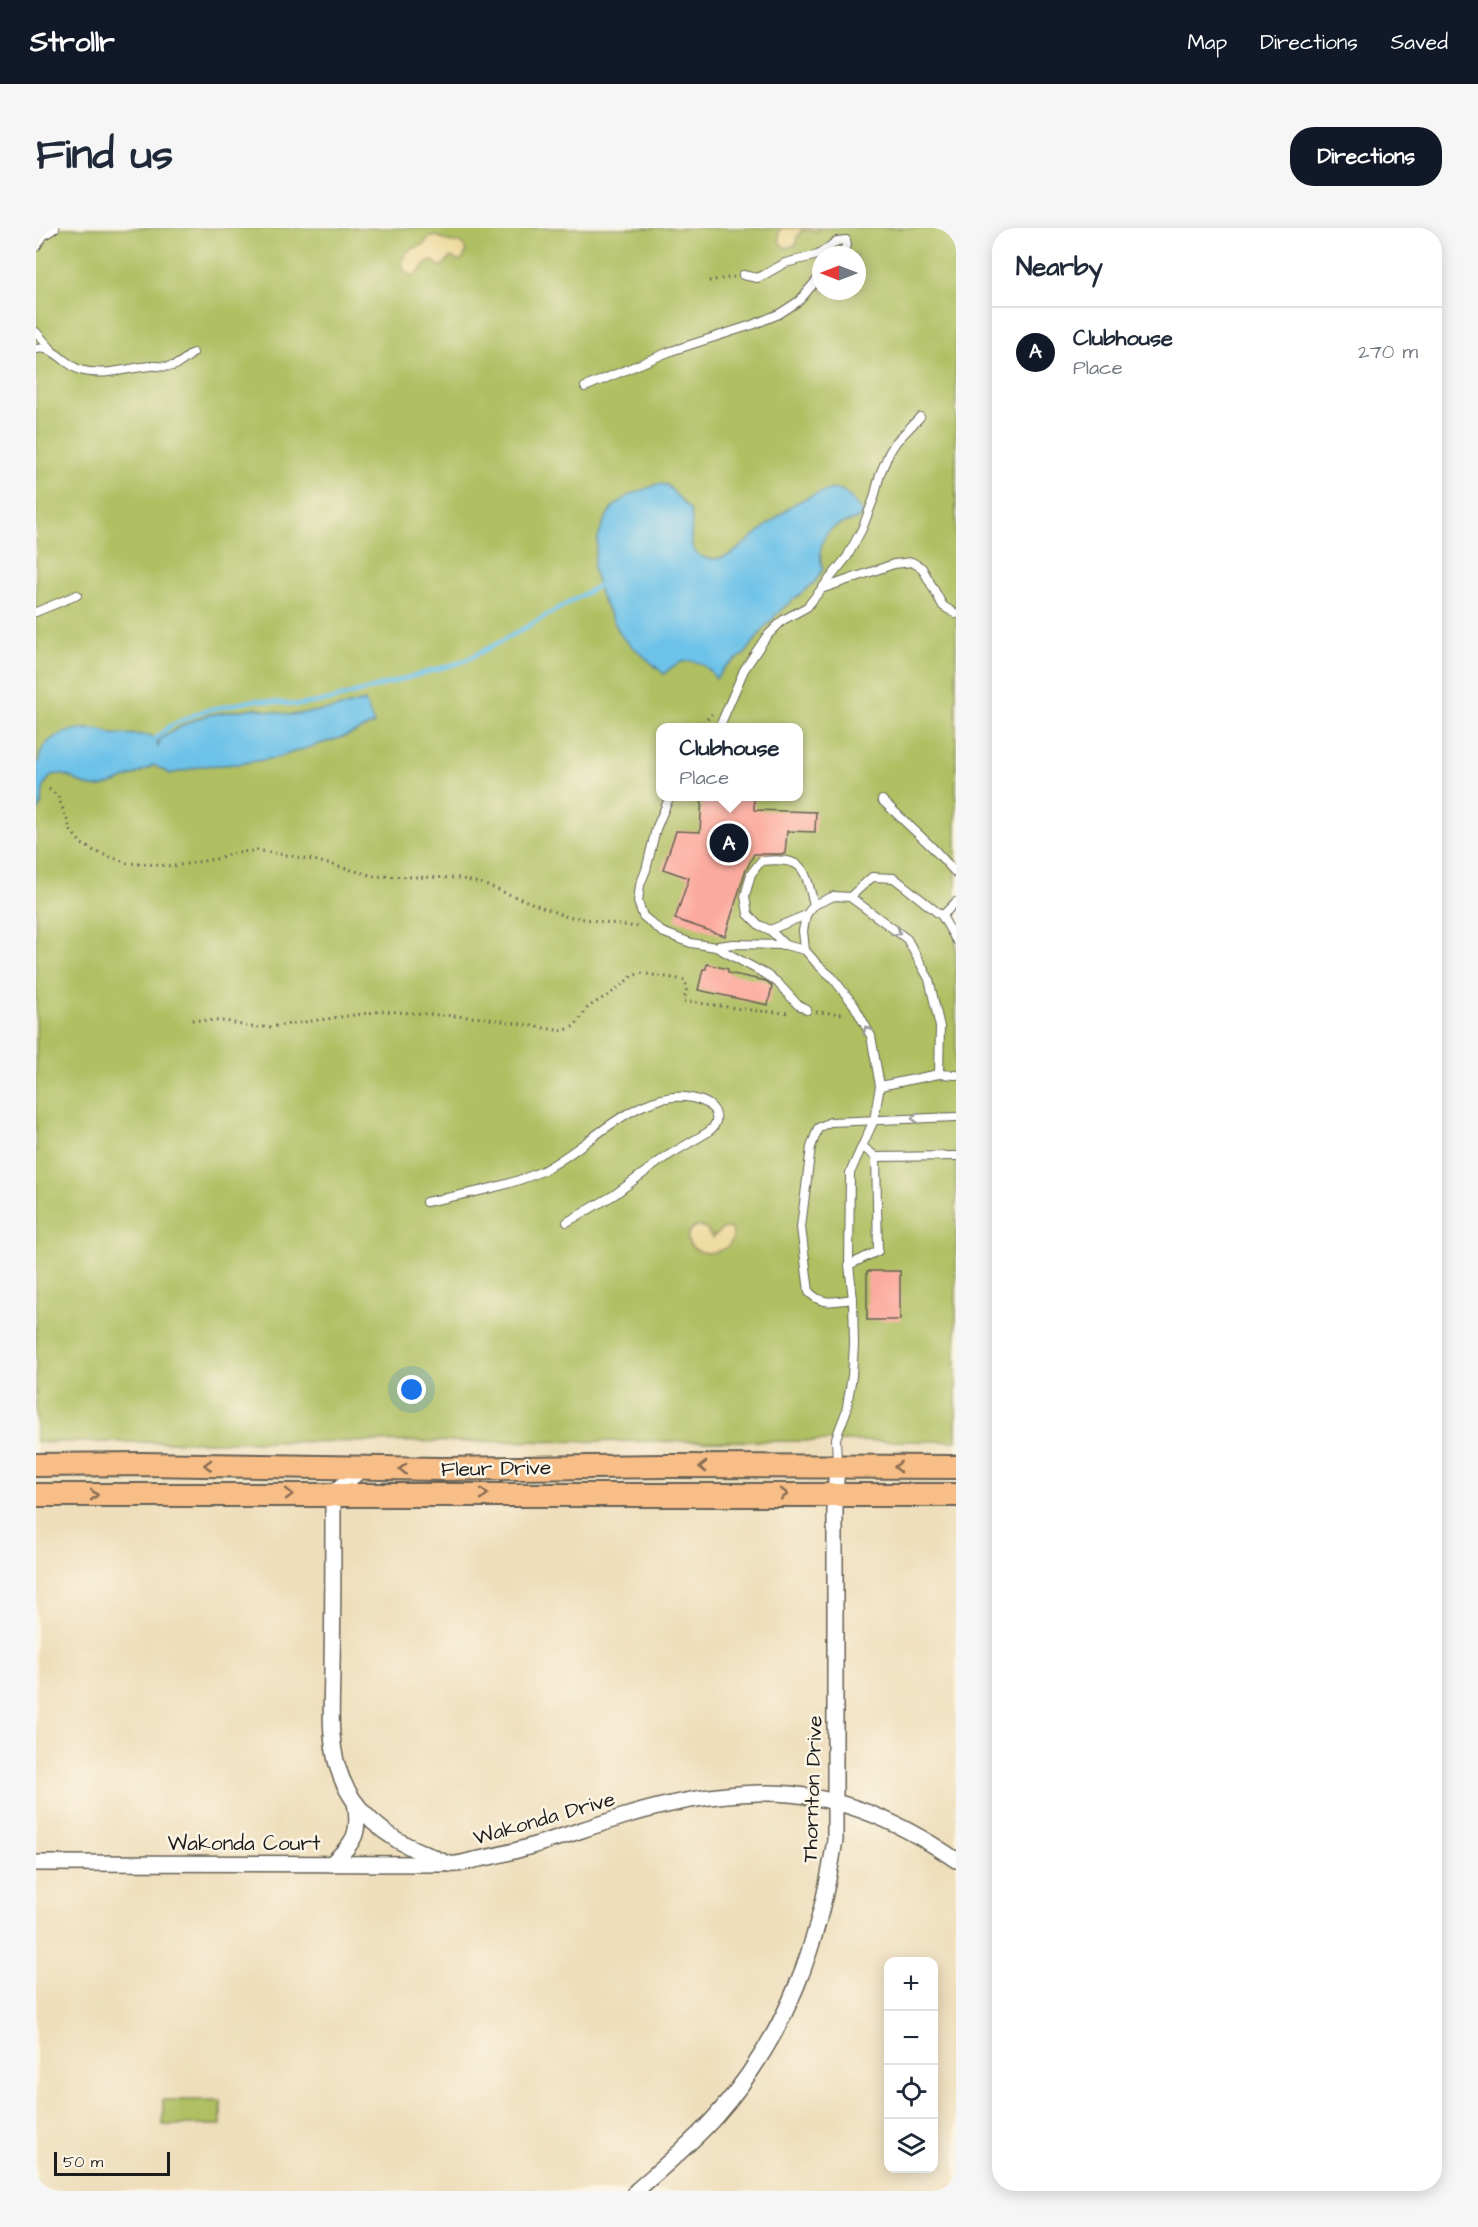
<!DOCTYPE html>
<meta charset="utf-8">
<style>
body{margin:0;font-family:"Architects Daughter",sans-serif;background:#f6f6f7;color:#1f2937}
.controls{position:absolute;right:18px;bottom:18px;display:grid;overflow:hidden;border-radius:12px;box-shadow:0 3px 15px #0003}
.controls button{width:54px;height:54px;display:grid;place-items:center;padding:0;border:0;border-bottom:2px solid #e0e1e3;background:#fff;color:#1f2937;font:30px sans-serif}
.compass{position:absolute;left:776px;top:18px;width:54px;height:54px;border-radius:50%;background:#fff;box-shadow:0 3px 15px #0003;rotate:270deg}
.scale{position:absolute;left:18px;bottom:15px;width:116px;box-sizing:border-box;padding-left:6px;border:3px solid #1c1c1c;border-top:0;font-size:16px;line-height:21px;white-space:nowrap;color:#1c1c1c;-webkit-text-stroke:4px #fcf5e5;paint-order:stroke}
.you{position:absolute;left:376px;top:1162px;width:21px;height:21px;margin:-15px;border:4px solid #fff;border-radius:50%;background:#1a73e8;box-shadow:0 0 0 9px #1a73e833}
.badge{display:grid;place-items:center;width:39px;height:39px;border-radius:50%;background:#111827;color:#fff;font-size:20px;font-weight:700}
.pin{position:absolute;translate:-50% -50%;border:3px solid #fff;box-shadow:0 2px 6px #0006}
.popup{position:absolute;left:620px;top:495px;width:147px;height:78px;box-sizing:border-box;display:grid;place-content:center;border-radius:12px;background:#fff;filter:drop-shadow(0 2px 4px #0005);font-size:20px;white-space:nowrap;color:#747a83}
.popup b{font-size:22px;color:#1f2937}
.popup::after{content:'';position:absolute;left:50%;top:100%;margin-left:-12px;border:12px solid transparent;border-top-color:#fff}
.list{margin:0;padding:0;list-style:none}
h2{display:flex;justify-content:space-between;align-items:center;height:78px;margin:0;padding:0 24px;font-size:26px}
h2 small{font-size:20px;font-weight:400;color:#747a83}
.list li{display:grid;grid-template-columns:39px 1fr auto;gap:18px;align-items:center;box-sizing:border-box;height:90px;padding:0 24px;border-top:2px solid #e0e1e3}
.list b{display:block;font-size:22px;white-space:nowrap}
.list p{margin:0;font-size:20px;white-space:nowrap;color:#747a83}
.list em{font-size:20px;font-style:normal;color:#747a83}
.icon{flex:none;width:33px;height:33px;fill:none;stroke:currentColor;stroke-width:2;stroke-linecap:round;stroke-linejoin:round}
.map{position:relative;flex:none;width:920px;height:1963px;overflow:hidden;border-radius:24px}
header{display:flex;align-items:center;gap:36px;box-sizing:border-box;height:84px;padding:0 30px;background:#111827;color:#fff}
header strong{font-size:28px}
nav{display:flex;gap:33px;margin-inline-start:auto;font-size:21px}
.intro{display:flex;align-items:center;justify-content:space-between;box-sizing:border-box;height:144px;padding:0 36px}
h1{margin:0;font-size:42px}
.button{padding:15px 27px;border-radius:24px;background:#111827;color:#fff;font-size:21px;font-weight:700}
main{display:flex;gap:36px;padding:0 36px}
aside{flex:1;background:#fff;border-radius:24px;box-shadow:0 3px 15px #0003}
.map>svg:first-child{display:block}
.green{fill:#afbf62;stroke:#666e3f;stroke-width:1.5;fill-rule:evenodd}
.sand{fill:#eeda9e;stroke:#857b5d;stroke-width:1.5}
.water{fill:#6dc2e9;stroke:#446f82;stroke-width:1.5}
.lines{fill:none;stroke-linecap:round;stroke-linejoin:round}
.stream{stroke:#6dc2e9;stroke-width:4.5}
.building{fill:#fcaa9f}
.service-casing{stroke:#666054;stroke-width:10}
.minor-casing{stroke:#666054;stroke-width:18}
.primary-casing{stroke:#666054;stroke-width:26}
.path{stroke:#666054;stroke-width:3;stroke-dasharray:1.5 4.5;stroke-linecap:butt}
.service{stroke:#fff;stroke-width:8}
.minor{stroke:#fff;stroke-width:15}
.primary{stroke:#f7be87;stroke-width:22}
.oneway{stroke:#999}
.oneway2{stroke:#8a6d52}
.labels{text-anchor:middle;stroke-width:5;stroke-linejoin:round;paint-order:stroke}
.street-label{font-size:21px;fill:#1c1c1c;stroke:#fcf5e5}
</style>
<header>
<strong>Strollr</strong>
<nav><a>Map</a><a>Directions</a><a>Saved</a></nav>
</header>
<div class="intro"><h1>Find us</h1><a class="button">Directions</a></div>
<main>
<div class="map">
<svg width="920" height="1963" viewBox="0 0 920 1963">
<rect width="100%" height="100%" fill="#fcf5e5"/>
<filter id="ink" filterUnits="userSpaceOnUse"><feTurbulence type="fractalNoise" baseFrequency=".0167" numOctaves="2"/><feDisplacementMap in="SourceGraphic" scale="12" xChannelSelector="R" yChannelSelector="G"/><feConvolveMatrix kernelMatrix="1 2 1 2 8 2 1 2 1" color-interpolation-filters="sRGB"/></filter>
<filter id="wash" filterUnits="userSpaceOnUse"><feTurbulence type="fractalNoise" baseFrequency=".008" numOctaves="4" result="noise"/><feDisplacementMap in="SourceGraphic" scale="24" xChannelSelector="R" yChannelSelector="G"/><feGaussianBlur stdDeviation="1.35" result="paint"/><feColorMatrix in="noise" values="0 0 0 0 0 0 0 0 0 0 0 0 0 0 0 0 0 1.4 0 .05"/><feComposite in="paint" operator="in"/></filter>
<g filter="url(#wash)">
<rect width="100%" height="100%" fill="#eedebb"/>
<g class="green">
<path d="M0,0H920V1213L0,1214ZM785,27H821V63H785ZM624,500H762V568H624Z"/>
<rect x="127" y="1872" width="58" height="25"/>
</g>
<g class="sand">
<path d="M746,0H784L781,3L766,2L761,9L760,17L750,20C742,16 743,11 743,3Z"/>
<path d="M401,8L411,13L426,15L430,23L427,31L422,33L415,29L405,39L397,33H393C383,40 384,51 369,45L366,36L370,24L388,16L393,10Z"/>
<path d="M661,998L670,1001L676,1010L686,1001L693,1000C711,1018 662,1039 651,1011L654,1002Z"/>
</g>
<g class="water">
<path d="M623,256L631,257L654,282C661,297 645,322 669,330C678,333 689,329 697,325L755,278C764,272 790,261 801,261C809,261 822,278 826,284L823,290C817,293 811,294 805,296C785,303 781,324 787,341L779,354L746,381L729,399L709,426L689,439L680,451C666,428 646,428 628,446L586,409L565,369L557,340L562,310L568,293L576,280L595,266Z"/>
<path d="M329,473L338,496L310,508L239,530L203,536L166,538L134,546L118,537C106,544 68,562 56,559C41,556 32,543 16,547C0,563 12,571 0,587V536L3,534C3,503 53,494 76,506L114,507L121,512L122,520L124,511L147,497L171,487L219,480L254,487L297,481Z"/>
</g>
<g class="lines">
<polyline class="stream" points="119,511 134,498 167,483 220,472 262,477 295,472 426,434 468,412 562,358"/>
</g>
<g id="blocks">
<g class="building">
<polygon points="666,568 718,568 718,582 780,584 779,604 751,603 749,626 718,626 709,644 689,708 639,691 653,650 627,641 640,603 664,604"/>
<polygon points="671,736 692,741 692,745 730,753 736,758 732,777 662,762 667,741 670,741"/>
<rect x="831" y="1043" width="33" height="49"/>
</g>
</g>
</g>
<g filter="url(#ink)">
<use href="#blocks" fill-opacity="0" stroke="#666054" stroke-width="1.5"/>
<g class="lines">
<defs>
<g id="service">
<polyline points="0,19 7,8 19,0"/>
<polyline points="707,47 721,50 726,48 749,35 782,27 801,13 810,12 811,17 804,27"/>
<polyline points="0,104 15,121"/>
<path d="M0,121C18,117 28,136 44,142C67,149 91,140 114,138C121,137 129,140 137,138C144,136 151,129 157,125"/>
<polyline points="549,159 635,123 716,97 743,86 763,73 785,47"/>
<polyline points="788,360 858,336 876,334 886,340 907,378 920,386"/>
<polyline points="0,384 41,367"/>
<polyline points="683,500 708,442 730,409 747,392 771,379 811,329 826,301 838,270 844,246 853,225 860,214 884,189"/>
<polyline points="634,568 620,601 610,642 604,657 602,674 607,688 626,704 655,715 680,719 731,747 741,754 761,776 771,782"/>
<polyline points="846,572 895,618 920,645"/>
<polyline points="814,669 836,649 858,650 906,688 920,712"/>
<polyline points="906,688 920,674"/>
<polyline points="734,702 770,687"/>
<polyline points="682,718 697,716 749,717"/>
<path d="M769,722L749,717L734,702L723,697L712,686L709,668L715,646L725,633C769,629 768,639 778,677"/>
<polyline points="903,846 920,847"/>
<polyline points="840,929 920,928"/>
<path d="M390,974C429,966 467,960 504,944C550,923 610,850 666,873C674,876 682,883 680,893C679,898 676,901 672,904L628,930L578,967L531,994"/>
<polyline points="813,1037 842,1023 840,929 827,919"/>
<polyline points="817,1071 813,1037 814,945 838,892 844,858 835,808 818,777 796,749 782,737 769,722 767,703 770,687 778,677 798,668 814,669 871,711 893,751 904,799 903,846 844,858"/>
<path d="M801,1236L800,1210L810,1184L816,1148L818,1117L817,1071C799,1073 786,1078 773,1064L765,999L775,919L782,900L794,894L920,889"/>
</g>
<g id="minor">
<path d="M327,1240L297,1265C297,1323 297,1381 296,1439C296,1472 292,1508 302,1540C315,1583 351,1611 392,1627C399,1630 407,1634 414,1636C421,1637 431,1634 438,1632C489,1623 537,1604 586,1589C631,1575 676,1566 723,1565C796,1563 861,1591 920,1632"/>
<polyline points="0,1635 408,1636"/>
<path d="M295,1636C318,1614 325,1607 319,1574"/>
<path d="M600,1963C627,1939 656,1915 680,1888C751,1807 783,1717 799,1612V1266L801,1240"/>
</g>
<g id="primary">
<polyline points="0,1237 107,1236 405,1241 628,1238 920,1239"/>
<polyline points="0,1267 920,1267"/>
</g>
</defs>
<use href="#service" class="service-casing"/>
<use href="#minor" class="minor-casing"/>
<use href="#primary" class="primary-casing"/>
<g class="path">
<polyline points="673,53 698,49"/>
<polyline points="663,500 676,486"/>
<polyline points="13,561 22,568 35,603 46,616 58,623 91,635 138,638 180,631 194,626 221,622 278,632 338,648 422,650 444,655 529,688 601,699"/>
<polyline points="780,784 810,786"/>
<polyline points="156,792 190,793 213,799 233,799 347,783 448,790 527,803 539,798 552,779 580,762 596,748 605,745 649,752 651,759 648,773 722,783 753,785"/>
</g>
<use href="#service" class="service"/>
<use href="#minor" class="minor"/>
<use href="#primary" class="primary"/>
</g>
<defs><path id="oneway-chevron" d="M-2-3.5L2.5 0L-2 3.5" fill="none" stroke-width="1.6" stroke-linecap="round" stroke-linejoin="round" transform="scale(1.5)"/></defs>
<g class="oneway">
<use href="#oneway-chevron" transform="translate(861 704) rotate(35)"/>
<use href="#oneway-chevron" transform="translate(831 802) rotate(-117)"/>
<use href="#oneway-chevron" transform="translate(879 890) rotate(178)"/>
</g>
<g class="oneway2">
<use href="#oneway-chevron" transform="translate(172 1237) rotate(-179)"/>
<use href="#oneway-chevron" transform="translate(667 1239) rotate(-179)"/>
<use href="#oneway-chevron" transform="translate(862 1239) rotate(179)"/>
<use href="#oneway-chevron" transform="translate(367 1241) rotate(-179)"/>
<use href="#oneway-chevron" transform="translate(253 1266)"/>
<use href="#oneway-chevron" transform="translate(448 1266)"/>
<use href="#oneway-chevron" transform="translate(748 1266)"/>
<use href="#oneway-chevron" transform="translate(58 1267)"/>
</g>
</g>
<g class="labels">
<g class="street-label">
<text transform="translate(460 1240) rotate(-1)" y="7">Fleur Drive</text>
<text transform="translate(776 1561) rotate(-88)" y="7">Thornton Drive</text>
<text transform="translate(508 1590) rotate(-16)" y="7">Wakonda Drive</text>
<text x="208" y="1622">Wakonda Court</text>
</g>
</g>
</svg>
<div class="controls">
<button>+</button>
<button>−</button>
<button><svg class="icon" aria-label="locate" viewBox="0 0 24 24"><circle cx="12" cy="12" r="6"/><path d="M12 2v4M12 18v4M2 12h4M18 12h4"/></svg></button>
<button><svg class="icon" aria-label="layers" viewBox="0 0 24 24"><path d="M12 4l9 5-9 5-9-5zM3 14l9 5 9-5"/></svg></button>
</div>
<svg class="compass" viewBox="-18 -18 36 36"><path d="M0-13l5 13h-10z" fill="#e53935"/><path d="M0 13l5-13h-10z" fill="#747a83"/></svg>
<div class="scale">50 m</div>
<div class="you"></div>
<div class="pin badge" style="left:693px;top:615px">A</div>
<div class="popup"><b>Clubhouse</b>Place</div>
</div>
<aside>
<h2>Nearby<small></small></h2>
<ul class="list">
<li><span class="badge">A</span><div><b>Clubhouse</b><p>Place</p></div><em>270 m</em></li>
</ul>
</aside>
</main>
